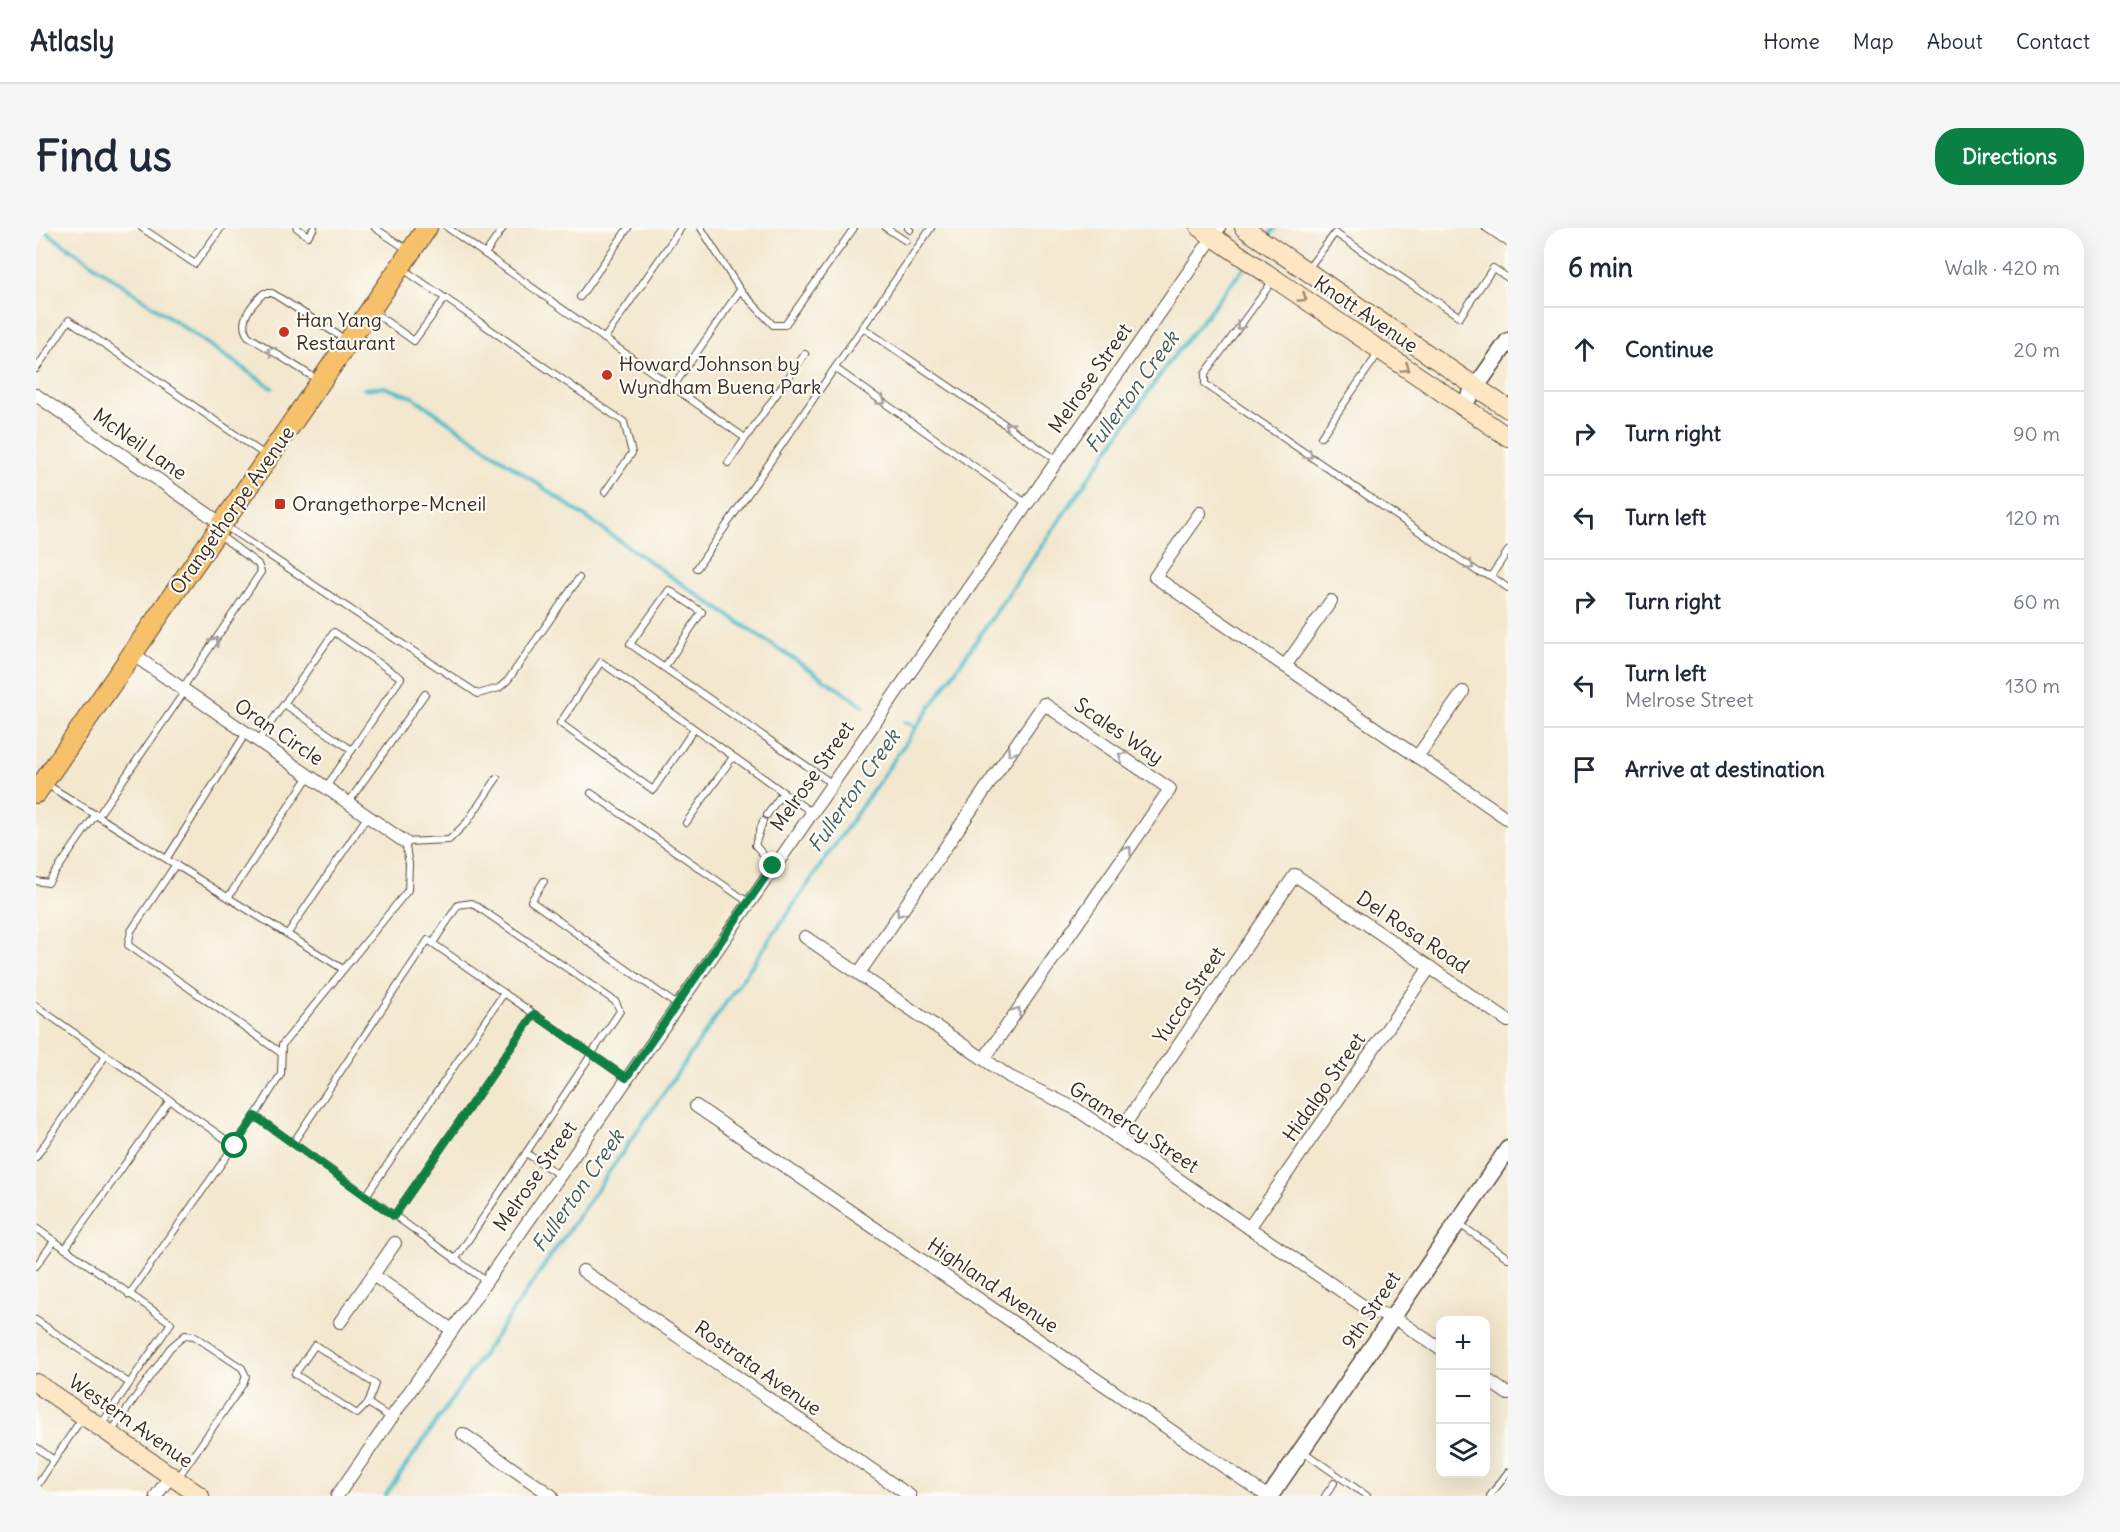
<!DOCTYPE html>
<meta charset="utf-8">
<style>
body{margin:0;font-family:Delius,sans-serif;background:#f6f6f7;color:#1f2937}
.controls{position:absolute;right:18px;bottom:18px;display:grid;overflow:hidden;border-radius:12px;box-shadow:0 6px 24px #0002}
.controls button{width:54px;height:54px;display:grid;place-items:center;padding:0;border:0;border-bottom:2px solid #e0e1e3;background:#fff;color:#1f2937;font:30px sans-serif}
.stop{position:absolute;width:18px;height:18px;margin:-14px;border:4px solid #0b8043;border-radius:50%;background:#fff}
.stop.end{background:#0b8043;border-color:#fff;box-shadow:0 2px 6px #0008}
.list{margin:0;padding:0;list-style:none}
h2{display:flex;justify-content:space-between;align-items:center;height:78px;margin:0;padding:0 24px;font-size:26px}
h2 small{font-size:20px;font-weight:400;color:#747a83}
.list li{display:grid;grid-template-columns:39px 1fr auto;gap:18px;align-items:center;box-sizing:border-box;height:84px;padding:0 24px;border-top:2px solid #e0e1e3}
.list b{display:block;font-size:22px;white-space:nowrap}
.list p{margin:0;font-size:20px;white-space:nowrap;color:#747a83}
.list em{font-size:20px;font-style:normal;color:#747a83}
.icon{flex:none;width:33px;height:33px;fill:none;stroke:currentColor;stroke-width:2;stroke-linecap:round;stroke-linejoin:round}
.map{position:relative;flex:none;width:1472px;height:1268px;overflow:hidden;border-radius:24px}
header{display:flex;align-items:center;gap:36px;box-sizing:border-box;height:84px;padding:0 30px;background:#fff;border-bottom:2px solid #e0e1e3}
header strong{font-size:28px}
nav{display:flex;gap:33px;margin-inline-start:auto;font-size:21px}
.intro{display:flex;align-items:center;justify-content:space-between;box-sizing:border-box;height:144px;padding:0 36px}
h1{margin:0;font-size:42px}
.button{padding:15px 27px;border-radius:24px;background:#0b8043;color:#fff;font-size:21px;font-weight:700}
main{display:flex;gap:36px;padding:0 36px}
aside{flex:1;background:#fff;border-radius:24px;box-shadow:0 6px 24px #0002}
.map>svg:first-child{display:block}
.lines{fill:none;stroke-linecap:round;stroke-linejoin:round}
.stream{stroke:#50bccb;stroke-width:4}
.service-casing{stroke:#574638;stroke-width:8}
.minor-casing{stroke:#574638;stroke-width:14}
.tertiary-casing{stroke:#574638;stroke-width:19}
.secondary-casing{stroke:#574638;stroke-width:20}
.primary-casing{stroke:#574638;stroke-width:22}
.service{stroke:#fff;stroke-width:6}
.minor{stroke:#fff;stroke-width:12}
.tertiary{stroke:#fff;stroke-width:16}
.secondary{stroke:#fce6c4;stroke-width:18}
.primary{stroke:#f7c06b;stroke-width:20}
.oneway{stroke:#9c8871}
.oneway2{stroke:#a79f9a}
.route{stroke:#0b8043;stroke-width:8}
.poi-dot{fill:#c8321e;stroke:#fdfcf7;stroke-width:2}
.labels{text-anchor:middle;stroke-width:4.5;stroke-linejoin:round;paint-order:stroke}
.street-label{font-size:20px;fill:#3b2a1e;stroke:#fdfcf7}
.poi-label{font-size:20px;fill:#3b2a1e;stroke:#fdfcf7;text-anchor:start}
.water-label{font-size:21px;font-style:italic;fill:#425d5b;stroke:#fdfcf7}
</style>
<header>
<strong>Atlasly</strong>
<nav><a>Home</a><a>Map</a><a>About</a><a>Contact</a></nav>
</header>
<div class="intro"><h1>Find us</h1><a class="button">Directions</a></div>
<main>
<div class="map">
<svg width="1472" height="1268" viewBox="0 0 1472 1268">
<rect width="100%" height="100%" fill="#fdfcf7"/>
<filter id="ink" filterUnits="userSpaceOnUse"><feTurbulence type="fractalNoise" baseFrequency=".0167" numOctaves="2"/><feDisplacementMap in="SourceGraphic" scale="12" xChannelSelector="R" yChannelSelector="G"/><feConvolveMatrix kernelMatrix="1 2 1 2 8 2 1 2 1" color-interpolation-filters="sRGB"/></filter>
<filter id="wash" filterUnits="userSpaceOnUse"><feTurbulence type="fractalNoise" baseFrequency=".008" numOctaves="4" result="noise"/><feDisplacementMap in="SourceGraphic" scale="24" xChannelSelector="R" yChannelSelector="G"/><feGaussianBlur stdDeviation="1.35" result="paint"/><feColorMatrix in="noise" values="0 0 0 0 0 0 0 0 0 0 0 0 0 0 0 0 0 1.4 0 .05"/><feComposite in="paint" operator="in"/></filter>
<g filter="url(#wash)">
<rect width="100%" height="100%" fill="#f3e7ce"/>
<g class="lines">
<g class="stream">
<polyline points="4,0 236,160"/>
<polyline points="1231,10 1239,0"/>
<polyline points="328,161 348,159 377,169 650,359 828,478"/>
<polyline points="868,494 881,499"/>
<polyline points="349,1268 1130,138 1210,37"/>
</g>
</g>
</g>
<g filter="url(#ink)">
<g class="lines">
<defs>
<g id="service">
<polyline points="106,0 159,36 185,0"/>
<polyline points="261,0 272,8 278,0"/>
<polyline points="339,0 372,22"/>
<polyline points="412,0 709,210"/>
<polyline points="665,0 704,62 737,97 749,97 818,0"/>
<polyline points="850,0 870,13"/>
<polyline points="872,0 874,2"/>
<polyline points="1450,0 1472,15"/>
<polyline points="449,26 467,0"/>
<polyline points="1271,42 1299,5 1424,89 1457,40 1472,50"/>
<polyline points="1238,51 1169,146 1169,156 1442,344 1455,348 1472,360"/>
<polyline points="544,69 592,0"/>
<polyline points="409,70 588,194 596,225 569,264"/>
<polyline points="336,83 378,113 409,70 367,41"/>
<polyline points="826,99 1021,232"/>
<polyline points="568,111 645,0"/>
<polyline points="799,140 990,275"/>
<polyline points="0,141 33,92 229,227"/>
<path d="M282,152L212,108C201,93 216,76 228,65H236L310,112"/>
<polyline points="637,159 704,62"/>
<polyline points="1285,209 1344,123"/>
<polyline points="692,235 769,126"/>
<polyline points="189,298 442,466 463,460 472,452 543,350"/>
<polyline points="661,340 895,0"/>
<polyline points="1455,348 1472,323"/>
<path d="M628,440L666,384L633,362L594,416C661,463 729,508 795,555"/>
<polyline points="146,461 225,344 222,336 182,306"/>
<polyline points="248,476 298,404 365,450 316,522"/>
<polyline points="658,501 617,562 524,495 565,434 775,584"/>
<polyline points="222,513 248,476 316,522 290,559"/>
<polyline points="10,556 307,741"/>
<polyline points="555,565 712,674"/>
<polyline points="312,575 389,466"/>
<polyline points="731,587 747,564"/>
<polyline points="62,588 149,463"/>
<polyline points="727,593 719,617 737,638"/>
<polyline points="650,595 697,529"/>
<polyline points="131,630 210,505"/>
<polyline points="140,636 95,703 92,717 245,825"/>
<polyline points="0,653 12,655 60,586"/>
<polyline points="508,653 495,673 641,777"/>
<polyline points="193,668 273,548"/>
<polyline points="252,705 331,589"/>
<polyline points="397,715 422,677 436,675 580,774 584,783 419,1032"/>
<polyline points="0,778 199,918"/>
<polyline points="219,888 450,1053"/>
<polyline points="257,915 392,712 590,850"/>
<polyline points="490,925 523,947"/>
<polyline points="0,929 70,827"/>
<polyline points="330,968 468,765"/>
<polyline points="358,988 498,786"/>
<polyline points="1422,995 1472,1030"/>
<polyline points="0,1000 135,1095 64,1198"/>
<polyline points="29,1021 134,872"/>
<polyline points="0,1038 18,1013"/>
<polyline points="93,1067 219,888 245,846 246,817 372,662 373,636 369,614 413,612 431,594 461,550"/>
<polyline points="0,1092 93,1155"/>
<polyline points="332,1175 321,1186 259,1146 279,1117 339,1156 332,1175 355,1190"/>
<polyline points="75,1204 134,1120 149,1107 158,1108 206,1140 210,1148 207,1156 141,1251"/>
<polyline points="0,1219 18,1232"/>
<polyline points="1265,1222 1331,1268"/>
<polyline points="0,1259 46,1190"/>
<polyline points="1289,1268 1298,1255"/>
<polyline points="1454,1268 1472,1244"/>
</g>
<g id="minor">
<polyline points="0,167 186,296"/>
<polyline points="1164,285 1119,349 1472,591"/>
<polyline points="96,426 369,614"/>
<polyline points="1249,438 1295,373"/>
<polyline points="1381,529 1427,464"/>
<polyline points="769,709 974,849 1040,881 1336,1084 1356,1088 1404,1121"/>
<polyline points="823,745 1008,476 1134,561 948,831"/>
<polyline points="660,878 1231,1268"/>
<polyline points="1080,909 1259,647 1472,793"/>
<polyline points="1213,1000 1394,739"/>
<polyline points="547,1043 874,1268"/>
<polyline points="337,1047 359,1015"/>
<polyline points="304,1094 337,1047 416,1102"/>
<polyline points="1450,1151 1472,1166"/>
<polyline points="427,1206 516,1268"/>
<polyline points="120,1268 135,1247"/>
<polyline points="301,1268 1183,0"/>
</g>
<g id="tertiary">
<polyline points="1426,179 1472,113"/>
<polyline points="1234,1268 1472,921"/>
</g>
<g id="secondary">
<polyline points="1164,0 1472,209"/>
<polyline points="1208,0 1472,181"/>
<polyline points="0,1155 164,1268"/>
</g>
<polyline id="primary" points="0,565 391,0"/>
</defs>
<use href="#service" class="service-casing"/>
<use href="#minor" class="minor-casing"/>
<use href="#tertiary" class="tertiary-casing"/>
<use href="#secondary" class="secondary-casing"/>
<use href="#primary" class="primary-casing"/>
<use href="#service" class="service"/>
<use href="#minor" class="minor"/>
<use href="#tertiary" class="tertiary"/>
<use href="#secondary" class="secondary"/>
<use href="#primary" class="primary"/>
</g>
<defs><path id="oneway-chevron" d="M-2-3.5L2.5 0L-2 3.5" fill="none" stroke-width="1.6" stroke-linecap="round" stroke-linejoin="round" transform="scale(1.5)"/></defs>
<g class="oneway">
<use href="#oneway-chevron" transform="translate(1267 70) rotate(34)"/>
<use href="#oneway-chevron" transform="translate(1370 140) rotate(34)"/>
</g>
<g class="oneway2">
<use href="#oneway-chevron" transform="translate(1204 98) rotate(126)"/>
<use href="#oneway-chevron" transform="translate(235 123) rotate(-148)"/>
<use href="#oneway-chevron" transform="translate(846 173) rotate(35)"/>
<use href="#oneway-chevron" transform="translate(973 198) rotate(-145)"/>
<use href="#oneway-chevron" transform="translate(1273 227) rotate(35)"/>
<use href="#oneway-chevron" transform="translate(1434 338) rotate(35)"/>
<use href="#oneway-chevron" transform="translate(179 413) rotate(-55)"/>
<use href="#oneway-chevron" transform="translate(975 524) rotate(125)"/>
<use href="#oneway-chevron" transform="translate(1086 528) rotate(-146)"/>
<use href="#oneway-chevron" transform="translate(1092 622) rotate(-55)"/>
<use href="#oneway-chevron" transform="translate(864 685) rotate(125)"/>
<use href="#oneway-chevron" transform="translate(981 783) rotate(-55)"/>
</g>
</g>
<g class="lines" filter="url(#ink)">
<polyline class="route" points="199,918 219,888 358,988 498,786 590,850 737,638"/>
</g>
<g class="poi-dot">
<circle cx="248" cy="104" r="6"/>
<circle cx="571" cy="147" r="6"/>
<rect x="238" y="270" width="12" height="12" rx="3"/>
</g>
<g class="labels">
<g class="street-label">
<text transform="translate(1330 86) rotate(34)" y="7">Knott Avenue</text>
<text transform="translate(1054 150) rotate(-55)" y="7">Melrose Street</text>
<text transform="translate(104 216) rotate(35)" y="7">McNeil Lane</text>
<text transform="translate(196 282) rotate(-55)" y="7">Orangethorpe Avenue</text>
<text transform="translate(1083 503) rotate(34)" y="7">Scales Way</text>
<text transform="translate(243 504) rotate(34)" y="7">Oran Circle</text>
<text transform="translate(776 548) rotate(-55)" y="7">Melrose Street</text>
<text transform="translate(1377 704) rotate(34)" y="7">Del Rosa Road</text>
<text transform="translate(1153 767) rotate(-56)" y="7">Yucca Street</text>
<text transform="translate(1288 859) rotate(-55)" y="7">Hidalgo Street</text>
<text transform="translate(1098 899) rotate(33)" y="7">Gramercy Street</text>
<text transform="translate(499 948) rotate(-55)" y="7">Melrose Street</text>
<text transform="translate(957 1057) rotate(34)" y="7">Highland Avenue</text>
<text transform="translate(1335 1082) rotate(-56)" y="7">9th Street</text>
<text transform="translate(722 1140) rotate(35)" y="7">Rostrata Avenue</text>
<text transform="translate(95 1193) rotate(35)" y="7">Western Avenue</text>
</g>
<g class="poi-label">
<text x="260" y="99">Han Yang<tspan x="260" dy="23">Restaurant</tspan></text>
<text x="583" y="143">Howard Johnson by<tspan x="583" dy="23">Wyndham Buena Park</tspan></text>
<text x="256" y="283">Orangethorpe-Mcneil</text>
</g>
<g class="water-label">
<text transform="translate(1096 164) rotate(-54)" y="7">Fullerton Creek</text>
<text transform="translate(818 563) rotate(-55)" y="7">Fullerton Creek</text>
<text transform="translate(542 963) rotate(-55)" y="7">Fullerton Creek</text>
</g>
</g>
</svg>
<div class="controls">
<button>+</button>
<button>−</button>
<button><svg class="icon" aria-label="layers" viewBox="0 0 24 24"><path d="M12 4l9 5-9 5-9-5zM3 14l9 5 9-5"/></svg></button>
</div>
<div class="stop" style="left:199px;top:918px"></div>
<div class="stop end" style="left:737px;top:638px"></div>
</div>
<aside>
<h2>6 min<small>Walk · 420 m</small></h2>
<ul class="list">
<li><svg class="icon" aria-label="ahead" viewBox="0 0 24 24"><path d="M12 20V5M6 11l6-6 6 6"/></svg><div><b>Continue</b></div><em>20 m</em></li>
<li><svg class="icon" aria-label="right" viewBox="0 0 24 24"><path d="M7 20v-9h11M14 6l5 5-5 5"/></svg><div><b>Turn right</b></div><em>90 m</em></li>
<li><svg class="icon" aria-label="left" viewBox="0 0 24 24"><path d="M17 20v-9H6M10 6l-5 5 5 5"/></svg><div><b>Turn left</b></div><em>120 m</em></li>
<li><svg class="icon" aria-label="right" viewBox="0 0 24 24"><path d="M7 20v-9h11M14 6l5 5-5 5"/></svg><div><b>Turn right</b></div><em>60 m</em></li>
<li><svg class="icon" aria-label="left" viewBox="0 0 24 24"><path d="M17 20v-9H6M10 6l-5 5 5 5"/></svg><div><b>Turn left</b><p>Melrose Street</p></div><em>130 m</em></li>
<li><svg class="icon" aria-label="arrive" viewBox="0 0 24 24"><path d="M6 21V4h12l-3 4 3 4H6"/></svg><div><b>Arrive at destination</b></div></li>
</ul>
</aside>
</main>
